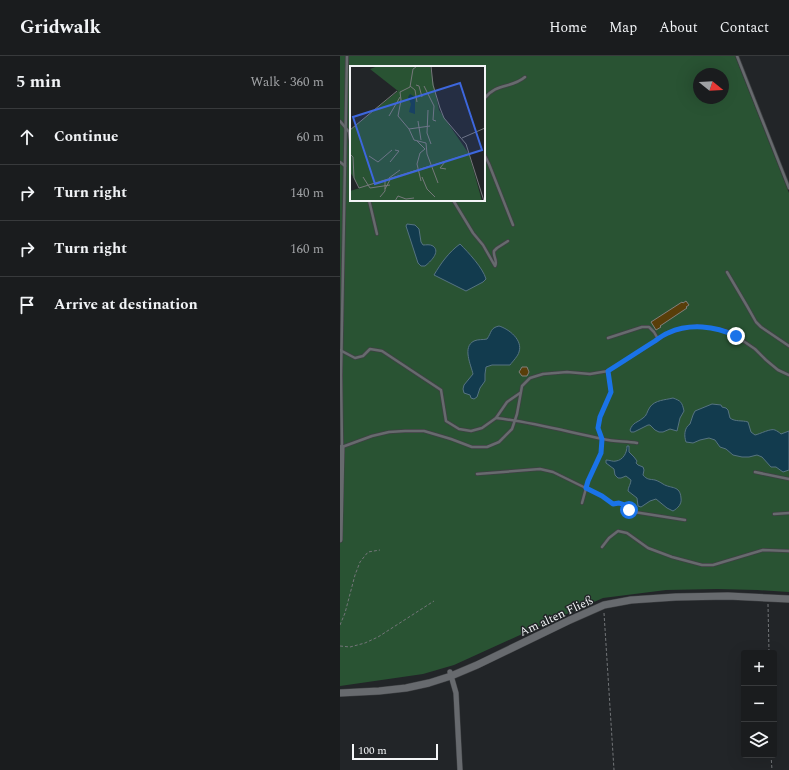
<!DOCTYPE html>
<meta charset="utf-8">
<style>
body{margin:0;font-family:Spectral,serif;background:#27292b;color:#f1f3f6}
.controls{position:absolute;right:12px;bottom:12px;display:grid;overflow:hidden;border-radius:4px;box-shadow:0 4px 16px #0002}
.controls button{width:36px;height:36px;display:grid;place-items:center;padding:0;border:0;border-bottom:1px solid #383a3c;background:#1a1c1e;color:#f1f3f6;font:20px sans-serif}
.compass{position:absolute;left:353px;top:12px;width:36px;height:36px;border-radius:50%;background:#1a1c1e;box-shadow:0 4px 16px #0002;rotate:108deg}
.scale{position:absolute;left:12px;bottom:10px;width:86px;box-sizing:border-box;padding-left:4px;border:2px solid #f3f5f7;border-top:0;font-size:11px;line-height:14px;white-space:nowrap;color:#f3f5f7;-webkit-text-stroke:3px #222528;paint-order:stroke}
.stop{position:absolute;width:12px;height:12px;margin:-9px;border:3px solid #1a73e8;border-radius:50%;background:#fff}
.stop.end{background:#1a73e8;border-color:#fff;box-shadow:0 1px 4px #0008}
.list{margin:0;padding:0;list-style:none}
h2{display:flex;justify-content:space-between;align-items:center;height:52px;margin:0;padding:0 16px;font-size:17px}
h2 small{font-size:13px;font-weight:400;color:#9fa1a4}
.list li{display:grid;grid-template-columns:26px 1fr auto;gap:12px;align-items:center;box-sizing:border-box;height:56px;padding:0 16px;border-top:1px solid #383a3c}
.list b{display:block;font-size:15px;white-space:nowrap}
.list em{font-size:13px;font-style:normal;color:#9fa1a4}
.icon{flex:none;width:22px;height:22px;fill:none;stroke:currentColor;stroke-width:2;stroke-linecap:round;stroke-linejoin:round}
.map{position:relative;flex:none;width:449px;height:714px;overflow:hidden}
header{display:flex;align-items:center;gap:24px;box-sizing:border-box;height:56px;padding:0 20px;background:#1a1c1e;border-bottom:1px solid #383a3c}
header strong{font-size:19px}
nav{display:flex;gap:22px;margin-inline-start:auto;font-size:14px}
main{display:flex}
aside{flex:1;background:#1a1c1e}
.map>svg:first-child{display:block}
.green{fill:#295333;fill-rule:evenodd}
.water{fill:#123b4e;stroke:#567381}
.building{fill:#593e0a;stroke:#827f7b}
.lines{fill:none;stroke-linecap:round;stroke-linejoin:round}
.lane-casing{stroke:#3f4144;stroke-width:4}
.street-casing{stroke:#3f4144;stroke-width:6}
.secondary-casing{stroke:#3f4144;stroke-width:8}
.path{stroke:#727578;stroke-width:1;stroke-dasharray:3 2;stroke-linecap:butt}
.lane{stroke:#676a6e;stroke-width:2.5}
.street{stroke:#676a6e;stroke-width:5}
.secondary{stroke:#676a6e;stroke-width:7}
.route{stroke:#1a73e8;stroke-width:5}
.labels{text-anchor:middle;stroke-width:3;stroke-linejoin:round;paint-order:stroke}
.street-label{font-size:12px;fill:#f3f5f7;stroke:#222528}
.inset-road{fill:none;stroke:#76787b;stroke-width:1}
.view{fill:#3d67dd;fill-opacity:0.15;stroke:#3d67dd;stroke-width:2}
.inset-edge{fill:none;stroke:#f3f5f7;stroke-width:2}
</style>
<header>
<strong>Gridwalk</strong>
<nav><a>Home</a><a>Map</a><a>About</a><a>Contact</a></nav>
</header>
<main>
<aside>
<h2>5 min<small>Walk · 360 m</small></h2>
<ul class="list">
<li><svg class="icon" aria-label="ahead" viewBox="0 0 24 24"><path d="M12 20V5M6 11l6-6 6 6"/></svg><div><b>Continue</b></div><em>60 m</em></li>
<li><svg class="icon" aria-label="right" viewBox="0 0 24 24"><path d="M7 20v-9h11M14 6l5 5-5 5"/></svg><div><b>Turn right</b></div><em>140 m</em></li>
<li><svg class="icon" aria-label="right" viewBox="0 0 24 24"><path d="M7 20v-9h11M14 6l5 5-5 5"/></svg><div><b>Turn right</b></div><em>160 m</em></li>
<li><svg class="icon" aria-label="arrive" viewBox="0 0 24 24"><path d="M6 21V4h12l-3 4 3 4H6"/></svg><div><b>Arrive at destination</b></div></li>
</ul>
</aside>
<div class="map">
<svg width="449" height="714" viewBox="0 0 449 714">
<rect width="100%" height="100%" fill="#222528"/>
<path class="green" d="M0,0H395L449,137V536L417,534L377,533L326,534L263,542L213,564L114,609L83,618L0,630ZM11,11H144V144H11ZM359,18H383V42H359Z"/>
<g class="water">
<path d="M67,168L75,169L79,173L81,186L83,189C86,189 90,188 93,190C101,196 90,206 85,210H81L78,207L66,170Z"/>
<path d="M120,188C128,196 143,212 146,223L143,226L126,235L94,219C101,207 109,196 120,188Z"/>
<path d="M159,270C169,273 183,284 179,296C178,300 173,305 170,309H152L146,311L145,318V325L140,332L137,341L134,343L131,342L130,339L124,337L123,333L124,329L133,318C131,309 122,291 134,285C138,283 143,284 147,283C152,276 150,272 159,270Z"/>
<path d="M333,342C341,345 342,346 344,355L340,362L337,375L330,373L323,376H319L315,374L310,369H308L294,376H291L290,374C293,366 297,367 303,362C307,360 307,355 310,351C315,344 325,344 333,342Z"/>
<path d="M372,348L381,349L382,351L386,352L388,354L390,362C395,366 402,364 408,366L411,376L415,379C420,378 431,372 435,374C437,375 439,376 441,378L449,375V414L443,416L436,411H431L422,401L417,399L409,401H402L393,399L386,393L380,391L375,384L369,382L360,384L353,387L346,386C344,380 344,372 350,368L353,359L355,355Z"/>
<path d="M287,390H289V396L294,401L297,405L296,407L298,409L303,411L304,414L303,419C307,424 310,423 315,424C318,425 320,426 323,428C331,433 340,429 341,442C342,448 338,452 333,455L327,452L316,443L310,445L301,451L298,450L297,442L288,435C288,431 291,428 291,424L286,420L281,422H278L275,419L274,413L266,407V404C270,404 273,406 276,405C283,404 287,397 287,390Z"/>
</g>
<g class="building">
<polygon points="346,245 349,249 346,251 347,252 320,270 321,271 316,274 311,266 342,246 343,247"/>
<polygon points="182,311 187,311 189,316 187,320 182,320 179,316"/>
</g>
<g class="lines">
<defs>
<g id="lane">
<polyline points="397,0 449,132"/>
<path d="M144,43C157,26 171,33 185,21"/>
<polyline points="0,65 9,76 11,90"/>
<polyline points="144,98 149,108 173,169"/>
<polyline points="0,106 5,110"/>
<polyline points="29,144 37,178"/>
<path d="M113,144L133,177L143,189L155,210C158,205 153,201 154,195L157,192L168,185"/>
<polyline points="387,216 407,250 416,266 421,271 449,290"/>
<polyline points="268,282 302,271 309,271 314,276 318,283"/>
<polyline points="0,294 15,302 23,300 30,293 42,295 101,334 106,365 119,373 131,375 142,372 156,362 167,346 180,337"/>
<path d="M156,362C192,366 228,376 263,383C274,386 286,385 297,387"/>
<polyline points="2,390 1,319 7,0"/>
<polyline points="2,391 32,380 49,376 65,375 84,375 111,383 132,391 147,391 159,386 172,373 177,358 182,330 190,322 203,318 227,316 250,318 268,315 328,277 341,273 357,270 371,272 387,275 396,280 415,293 426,304 438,314 449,319"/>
<polyline points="415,416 449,423"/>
<polyline points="137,418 200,413 213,416 262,440 273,448 279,447 285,449 289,454 294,456 345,464"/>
<polyline points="242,447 248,425 261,397 262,383 258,372 260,361 271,336 268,315"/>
<polyline points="434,458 449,457"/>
<polyline points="262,491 269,482 278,475 287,477 308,492 332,501 362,509 373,509 423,494 449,495"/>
</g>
<g id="street">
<polyline points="0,484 2,391"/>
<polyline points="110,616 116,637 120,714"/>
</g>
<polyline id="secondary" points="0,637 39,635 66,632 89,627 111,620 137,609 230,564 264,549 291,544 336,541 388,540 449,543"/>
</defs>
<use href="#lane" class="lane-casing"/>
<use href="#street" class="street-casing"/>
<use href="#secondary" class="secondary-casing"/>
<g class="path">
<polyline points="428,548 429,597"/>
<polyline points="264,557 274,714"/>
<polyline points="0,569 5,557 15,519 20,506 28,496 40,494"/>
<polyline points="0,590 10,591 25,587 38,581 94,545"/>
<polyline points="431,699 432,714"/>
</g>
<use href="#lane" class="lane"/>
<use href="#street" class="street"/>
<use href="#secondary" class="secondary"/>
</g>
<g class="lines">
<path class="route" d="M289,454L285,449L279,447L273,448L262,440L246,432L248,425L261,397L262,383L258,372L260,361L271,336L268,315C284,305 299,295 315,285C319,282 323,279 328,277C350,267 375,270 396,280"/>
</g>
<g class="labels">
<g class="street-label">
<text transform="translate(216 560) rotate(-25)" y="4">Am alten Fließ</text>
</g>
</g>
<g transform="translate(10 10)">
<rect width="135" height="135" fill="#222528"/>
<path d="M28,0H80L89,44L119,88L132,135H0V125L10,122L0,106V64L48,25L20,3Z" fill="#295333"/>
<path d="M60,28L65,31V48L59,46L61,38L58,31Z" fill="#123b4e"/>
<path class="inset-road" d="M81,0L83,19L90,42L94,52L116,78L134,135M66,1L63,3L60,21L50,26L51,34L48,50L59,63L64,74L76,77L77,88L88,117M66,19L69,20L72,31M60,20L65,24L67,36M74,20L84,40L83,54L86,55M78,44L77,67L81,78M39,50L50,31M68,55L71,74M59,63L80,60M0,64L47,25M112,72L135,62M67,75L75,83L70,87L67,98L71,115M0,88L3,91L4,112L9,122L119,88M19,90L28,96L42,84M40,96L49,85L45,84M95,96L90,102L96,103M13,111L20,122L40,119M72,111L77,123L85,131M39,112L50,104M35,123L41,112M30,131L35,125V114M45,135L48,130L56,133L64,132"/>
<path class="view" d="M110,17L132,84L25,118L3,51Z"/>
<rect width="135" height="135" class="inset-edge"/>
</g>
</svg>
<div class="controls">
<button>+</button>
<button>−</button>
<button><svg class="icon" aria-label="layers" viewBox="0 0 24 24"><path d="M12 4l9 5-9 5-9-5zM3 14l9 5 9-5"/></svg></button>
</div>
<svg class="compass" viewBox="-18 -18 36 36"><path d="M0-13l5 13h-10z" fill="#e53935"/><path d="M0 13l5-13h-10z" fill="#9fa1a4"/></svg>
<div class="scale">100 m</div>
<div class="stop" style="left:289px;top:454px"></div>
<div class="stop end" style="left:396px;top:280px"></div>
</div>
</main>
